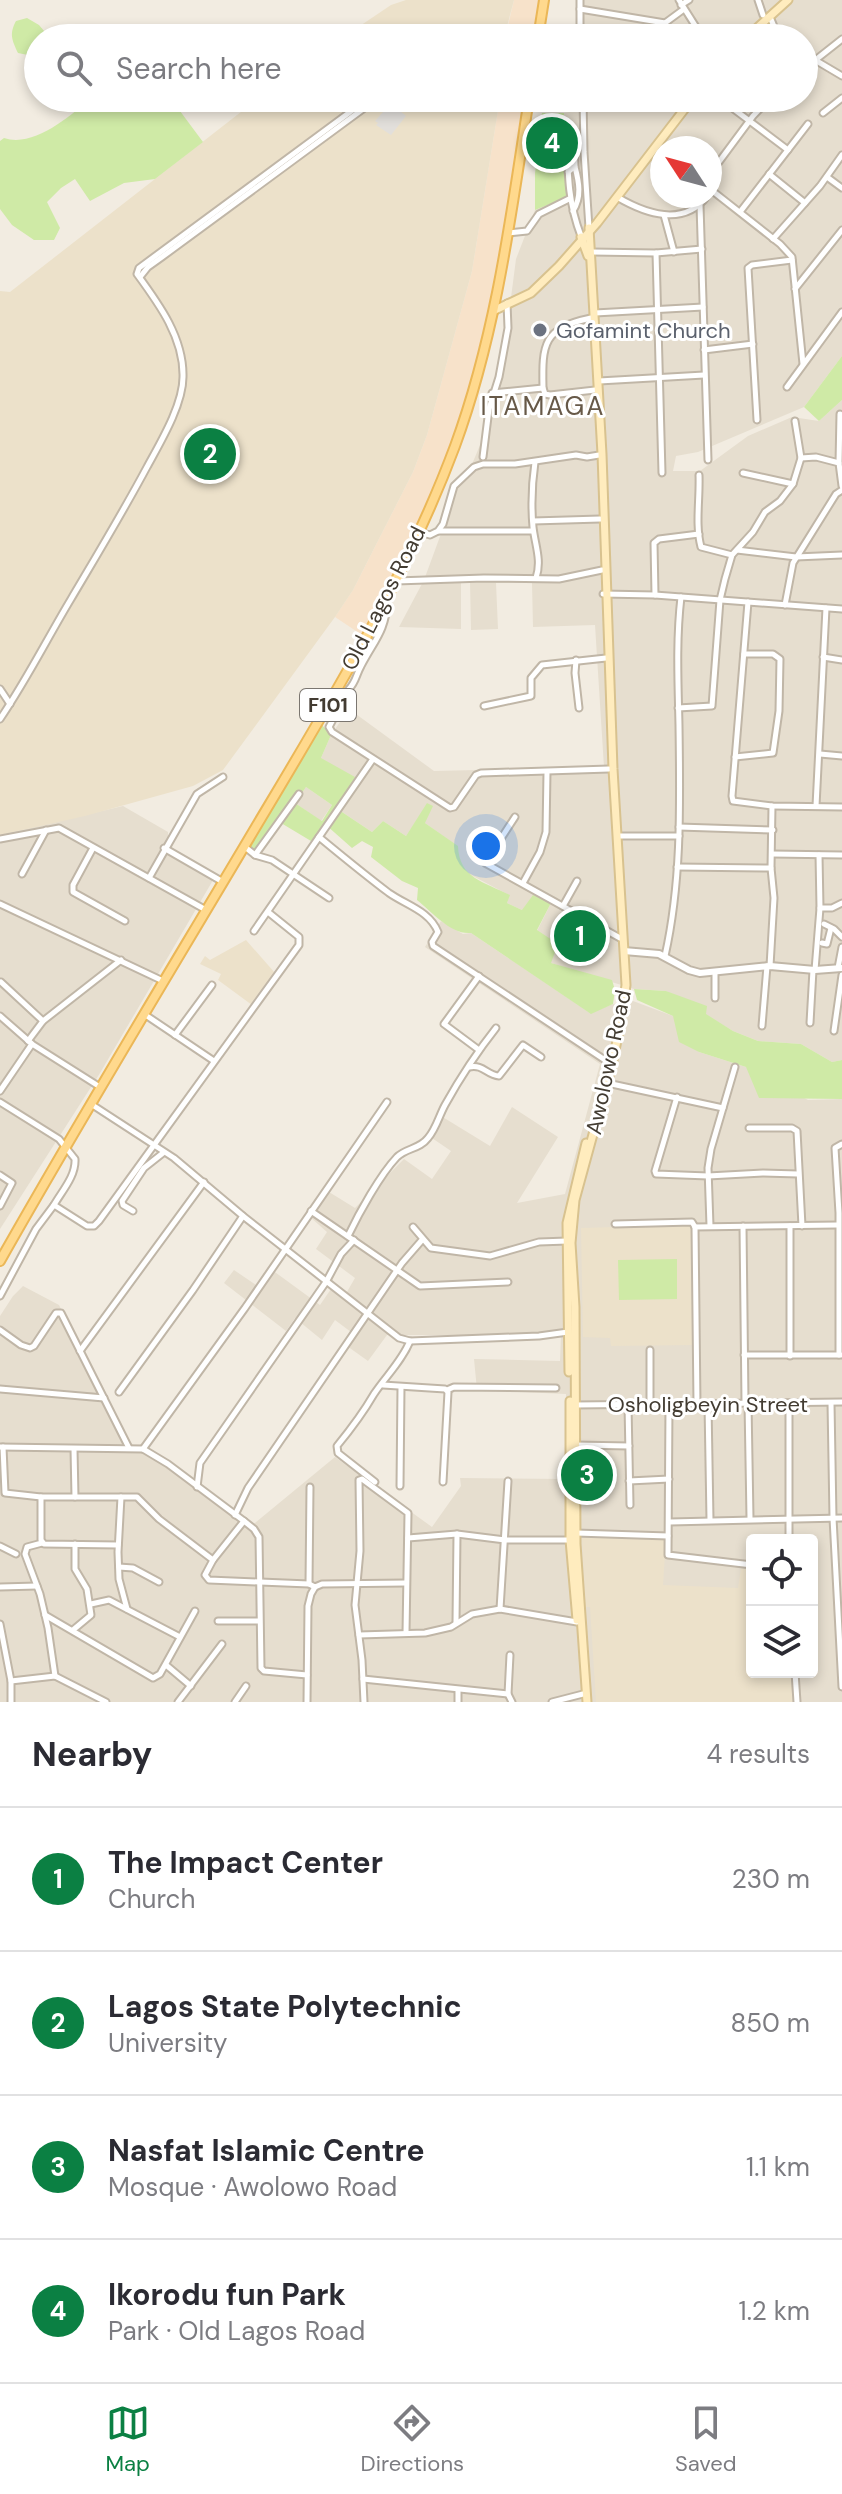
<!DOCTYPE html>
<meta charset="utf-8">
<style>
body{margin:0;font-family:"DM Sans",sans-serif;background:#f2f2f3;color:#2b2b33}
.controls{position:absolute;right:24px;bottom:24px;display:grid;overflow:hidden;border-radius:8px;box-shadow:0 4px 12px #0003}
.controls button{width:72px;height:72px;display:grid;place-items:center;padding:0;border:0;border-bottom:2px solid #e1e1e2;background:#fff;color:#2b2b33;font:40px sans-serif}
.compass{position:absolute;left:650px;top:136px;width:72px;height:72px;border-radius:50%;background:#fff;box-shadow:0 4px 12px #0003;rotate:306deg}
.you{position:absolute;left:486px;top:846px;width:28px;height:28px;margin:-20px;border:6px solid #fff;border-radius:50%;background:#1a73e8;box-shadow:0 0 0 12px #1a73e833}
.badge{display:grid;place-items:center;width:52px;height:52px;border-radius:50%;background:#0b8043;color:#fff;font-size:26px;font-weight:700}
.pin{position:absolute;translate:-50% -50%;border:4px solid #fff;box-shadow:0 2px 8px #0006}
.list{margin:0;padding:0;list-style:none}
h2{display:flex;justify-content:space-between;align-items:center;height:104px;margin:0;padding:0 32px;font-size:34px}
h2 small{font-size:26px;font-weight:400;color:#7c7c81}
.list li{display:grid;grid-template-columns:52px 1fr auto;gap:24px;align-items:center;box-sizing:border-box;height:144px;padding:0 32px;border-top:2px solid #e1e1e2}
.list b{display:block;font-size:30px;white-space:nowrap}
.list p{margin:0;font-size:26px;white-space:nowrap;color:#7c7c81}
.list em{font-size:26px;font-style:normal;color:#7c7c81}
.icon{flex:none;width:44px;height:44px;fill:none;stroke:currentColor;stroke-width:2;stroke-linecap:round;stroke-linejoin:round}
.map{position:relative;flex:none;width:842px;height:1702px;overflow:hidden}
.search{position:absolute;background:#fff;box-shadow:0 4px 12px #0003;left:24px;right:24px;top:24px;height:88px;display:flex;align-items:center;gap:20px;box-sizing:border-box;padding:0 28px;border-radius:44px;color:#7c7c81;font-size:30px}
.sheet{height:680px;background:#fff}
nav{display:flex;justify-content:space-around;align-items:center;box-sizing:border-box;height:112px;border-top:2px solid #e1e1e2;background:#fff;font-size:22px;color:#7c7c81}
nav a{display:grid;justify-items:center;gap:4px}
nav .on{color:#0b8043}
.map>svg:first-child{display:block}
.residential{fill:#e6decf;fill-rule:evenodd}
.commercial{fill:#f7e2ca}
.education{fill:#ece1ca}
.green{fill:#cfeaa6;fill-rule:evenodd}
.parking{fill:#e2dfdb}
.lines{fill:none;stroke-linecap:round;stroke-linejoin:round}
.minor-casing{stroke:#c0b6a7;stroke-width:9}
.tertiary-casing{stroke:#c0b6a7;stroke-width:10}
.secondary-casing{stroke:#d8c28f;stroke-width:11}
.primary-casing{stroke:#ebb757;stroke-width:12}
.minor{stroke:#fff;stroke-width:5}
.tertiary{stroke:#fff;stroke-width:6}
.secondary{stroke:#ffecbe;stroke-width:7}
.primary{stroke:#ffd98d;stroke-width:8}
.worship-dot{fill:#6b7280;stroke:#fff;stroke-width:3}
.labels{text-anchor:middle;stroke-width:6;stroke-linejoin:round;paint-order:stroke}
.shield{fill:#fff;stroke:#7b7670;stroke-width:2}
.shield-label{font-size:20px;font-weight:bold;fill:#433c32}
.worship-label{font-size:22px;fill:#5b616d;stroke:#fff;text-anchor:start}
.street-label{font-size:22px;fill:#433c32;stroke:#fff}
.quarter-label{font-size:26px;letter-spacing:2px;fill:#675948;stroke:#fff}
</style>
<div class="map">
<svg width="842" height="1702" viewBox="0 0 842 1702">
<rect width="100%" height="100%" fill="#f2ece1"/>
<g class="residential">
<path d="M578,0H842V356L804,407L698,452L676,456L673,471H700L748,436L792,417L819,421L842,400V1060L832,1062L801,1044L758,1041L733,1031L666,991L634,989L551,963L537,931L551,903L522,910L507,903L509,895L469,874L458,859L457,846L425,823L428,803L406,836L383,821L372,832L339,810L321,758L331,735L349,709L434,771L604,767L595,625L533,627L532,583H496L498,629L471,630L470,581L461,582V629L399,627L424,580L449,512L454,487L465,481L493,414L505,344L516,259L535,210L568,197L564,113L585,109L584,98H804V38H580ZM662,148H710V196H662Z"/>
<polygon points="306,787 332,805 321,821 295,803"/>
<polygon points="123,806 168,832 168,846 216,875 100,1073 0,1229 0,835"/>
<path d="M441,921L463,934L471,933L590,1013L613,1004L633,1001L673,1016L699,1052L746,1067L808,1100L842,1099V1702H0V1316L13,1296L23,1286L59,1305L127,1442L152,1457L249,1528L335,1457L432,1527L461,1486L460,1478L567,1479L566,1394L477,1390L474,1359L560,1361L561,1335H387L368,1361L347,1346L355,1335L335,1320L322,1340L295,1318L286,1331L224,1283L234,1270L256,1285L268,1267L320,1305L331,1289L344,1297L355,1278L316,1249L327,1232L310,1217L329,1192L355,1208L404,1159L432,1179L451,1151L429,1136L441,1116L490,1146L512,1107L558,1137L517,1203L565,1194L600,1064L425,947ZM752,1540H812V1672H752Z"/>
</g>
<g class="commercial">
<polygon points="514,0 541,0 534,38 505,38"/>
<polygon points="500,98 524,98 491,310 475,379 440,475 391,586 362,635 335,617 353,590 413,472 427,435 472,271"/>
</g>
<g class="education">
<polygon points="406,0 514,0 504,38 342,38 391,5"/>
<polygon points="259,98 500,98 472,271 427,435 413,472 353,590 335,617 223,770 193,786 85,816 0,835 0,291 10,292"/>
<polygon points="246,940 275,973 252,1005 218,980 221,974 200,964 205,956 210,960"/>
<polygon points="692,1225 694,1345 611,1346 610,1338 583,1337 581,1228"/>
<polygon points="582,1538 666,1538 663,1585 738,1588 741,1569 752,1568 752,1672 791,1672 793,1702 596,1702 590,1607 585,1607"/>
</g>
<g class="green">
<path d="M27,18L39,25L50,38H38V57L18,53C12,40 9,34 16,21Z"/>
<path d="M91,98H173L177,107L203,142L155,179L124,183L90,201L75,179L61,188L47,202L60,228L54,240H34L12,225L0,209V141L4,138C34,148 70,116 91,98Z"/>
<polygon points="542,113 564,113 568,197 535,210 535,173"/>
<polygon points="842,356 842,400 819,421 804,407"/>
<path d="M321,724L331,735L321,758L355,777L339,810L372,832L383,821L406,836L427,803L433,806L425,823L458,846C459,878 484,882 510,895L507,903L522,910L533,895L551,903L537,930L558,944L551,963L612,980L615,990L613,1004L591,1014L471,933C451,935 432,912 417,900L418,888L402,881L371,857L373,847L362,841L352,848L326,825L311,841L276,820L254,852H243ZM306,787L332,805L322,821L295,803Z"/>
<polygon points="634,989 666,991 707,1006 706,1014 733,1031 758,1041 801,1044 832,1062 842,1060 842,1099 759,1098 746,1067 699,1052 679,1042 673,1016 637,1000"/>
<polygon points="677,1259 677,1299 619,1300 618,1260"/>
</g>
<polygon class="parking" points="391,103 406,116 391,135 376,125 378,123 375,121"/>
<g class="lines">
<defs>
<g id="minor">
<polyline points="580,0 580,38"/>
<polyline points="679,0 703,38"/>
<polyline points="758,0 763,15"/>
<polyline points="681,5 689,0"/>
<polyline points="580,9 665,23"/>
<polyline points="770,17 779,38"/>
<polyline points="654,38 665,23 684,9"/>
<polyline points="815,60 842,76"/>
<polyline points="804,69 842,39"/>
<polyline points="583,98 584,152 589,228"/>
<polyline points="719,98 788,150"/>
<polyline points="823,113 842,98"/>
<path d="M568,172L575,166L574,132L570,127L567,131C568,169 567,200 581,236"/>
<polyline points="710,174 753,116 770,98"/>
<polyline points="769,174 805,203"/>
<polyline points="827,177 842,188"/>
<polyline points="710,189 780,244 792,257 803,364"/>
<path d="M617,197C646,214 684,227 707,196"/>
<polyline points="700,205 708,460"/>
<path d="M573,211C582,197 579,182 575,167"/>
<polyline points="740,212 808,124"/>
<polyline points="664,215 674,252"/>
<polyline points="508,233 527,231 539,214 569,199"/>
<polyline points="773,239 820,186 842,155"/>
<polyline points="592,252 656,253 702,249"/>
<polyline points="656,253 662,473"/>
<polyline points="140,277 148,267 162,257 378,98"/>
<polyline points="795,289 842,230"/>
<polyline points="595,313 703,307"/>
<path d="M591,318C543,328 542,344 543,388L545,394L550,395L595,390"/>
<polyline points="704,350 753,344"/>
<polyline points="599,381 704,375"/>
<polyline points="787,387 842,312"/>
<polyline points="492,393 543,388"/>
<polyline points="757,420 748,268 752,265 792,260"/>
<polyline points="483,457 489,409 499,377 508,328 507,303"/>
<polyline points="801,458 816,457 839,463 842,486"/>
<path d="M535,462C532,483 531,505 533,527C535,545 542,560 536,578"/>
<polyline points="839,463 840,414"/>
<polyline points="743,473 793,484"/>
<path d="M699,475C700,499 695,524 701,547L732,555"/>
<polyline points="533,521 600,519"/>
<polyline points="439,531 533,531"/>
<polyline points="419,532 430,535 438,531 443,524 454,486 474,467 483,464 515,464 576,455 587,457 599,455"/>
<polyline points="737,550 796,557 842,555"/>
<polyline points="396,581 484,578 559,579 602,570"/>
<polyline points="603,594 655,595 842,609"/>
<polyline points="655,595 654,543 659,539 699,534"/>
<path d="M388,599C385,633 375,639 361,666C356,675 356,682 349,689L329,727L332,732L450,808L454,807L476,775L481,773L609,769"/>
<polyline points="748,602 732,796 733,801 772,806 842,807"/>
<polyline points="785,605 793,563 836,494 842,490"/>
<polyline points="823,657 842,660"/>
<polyline points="576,660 575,673 579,708"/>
<polyline points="0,689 10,704"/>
<polyline points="484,706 531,696 531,678 542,665 606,658"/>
<polyline points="678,708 712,706 720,600 725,579 732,555 753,532 765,512 780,501 793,484 801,458 795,421"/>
<path d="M0,719C26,681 47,639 71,599C97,555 123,512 147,467C160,443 183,405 183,377C184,338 159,304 137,274L139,268L369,98"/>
<polyline points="820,754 842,756"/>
<polyline points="735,757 773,753 779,711 780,659 773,654 744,654"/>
<polyline points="816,806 826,608"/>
<polyline points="515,817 502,837 489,841 482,855 485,863 620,938"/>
<polyline points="679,827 773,830"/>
<polyline points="617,836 679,836"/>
<path d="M319,837C342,856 365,875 389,893C406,905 430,911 438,932L432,942L433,946L608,1062"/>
<polyline points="0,839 59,828 206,910"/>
<polyline points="245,847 255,855 272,860 329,898"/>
<polyline points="93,848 73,885 73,892 125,921"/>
<polyline points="164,848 223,882"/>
<polyline points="772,854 842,855"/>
<polyline points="255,855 299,794"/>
<polyline points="677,867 771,868"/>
<polyline points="22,874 46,830"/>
<polyline points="149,878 197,794 223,777"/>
<polyline points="523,883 540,852 546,832 547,772"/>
<polyline points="0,904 163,981"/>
<polyline points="563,906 577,881"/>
<polyline points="820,908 832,908 842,903"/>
<polyline points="824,924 834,929 842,937"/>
<polyline points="254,931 373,759"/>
<polyline points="822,943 827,944 831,928"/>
<path d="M665,956C682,880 680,802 679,725C678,682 676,640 681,597"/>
<polyline points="770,966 774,898 771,868 772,806"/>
<polyline points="838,968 842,947"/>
<polyline points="815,970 820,908 819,855"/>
<polyline points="715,973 715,998"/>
<polyline points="479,976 444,1024 479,1050"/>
<polyline points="1,982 43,1021"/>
<polyline points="144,1014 214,1061"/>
<polyline points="0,1016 32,1044 100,1087"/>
<polyline points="810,1023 813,970"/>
<polyline points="762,1026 767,966"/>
<polyline points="834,1031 842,975"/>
<polyline points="175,1035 212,985"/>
<polyline points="28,1041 43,1021 121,960"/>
<path d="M469,1067C484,1064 486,1075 499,1076L523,1045L541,1057"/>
<polyline points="607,1083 723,1108"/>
<polyline points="0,1091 32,1044"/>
<polyline points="677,1097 655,1171 656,1174 708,1176 763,1173 798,1174"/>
<path d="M0,1102L59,1139L75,1159C76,1176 62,1191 54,1205"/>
<polyline points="91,1104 174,1158 243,1216 399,1338 410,1341 539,1336 568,1332"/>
<polyline points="749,1128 792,1128 797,1131 802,1226"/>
<polyline points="0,1175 12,1183 0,1206"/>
<polyline points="133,1211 123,1205 122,1201 144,1168 163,1153"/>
<polyline points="311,1211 420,1286 508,1282"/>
<polyline points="615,1224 692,1222 695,1227"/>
<polyline points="710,1226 708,1168 711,1149 735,1067"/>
<polyline points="743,1226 745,1402"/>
<polyline points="790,1226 790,1356"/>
<polyline points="413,1227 431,1248 490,1256 539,1242 567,1241"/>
<polyline points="695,1227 697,1404"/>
<polyline points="695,1227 837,1225"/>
<path d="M348,1236C359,1213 380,1175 397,1157C406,1148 420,1149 428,1138C436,1129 439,1116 445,1105C460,1078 477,1052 496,1028"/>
<polyline points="0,1296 36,1229 54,1205 87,1226 94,1226 99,1221 299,945 299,937 268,912"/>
<polyline points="0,1330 21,1345 30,1348 34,1346 56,1313 61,1313 129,1448"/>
<polyline points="80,1351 204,1182"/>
<polyline points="744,1355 841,1355"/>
<polyline points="839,1355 839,1213 835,1148 842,1144"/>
<polyline points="383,1385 445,1389 448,1392 443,1482"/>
<polyline points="0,1389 104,1398"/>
<polyline points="447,1390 454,1387 556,1388"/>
<polyline points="119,1392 193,1290 243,1216"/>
<polyline points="748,1403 750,1518"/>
<polyline points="831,1403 833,1518 842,1687"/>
<polyline points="708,1404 710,1520"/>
<polyline points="789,1404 789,1540"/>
<polyline points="575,1405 842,1402"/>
<polyline points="628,1405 630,1505"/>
<polyline points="650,1405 650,1350"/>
<polyline points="669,1405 668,1555 752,1565"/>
<polyline points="575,1445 629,1446"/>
<polyline points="0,1447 143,1449 168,1464 244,1521 254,1529 259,1537 261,1668 264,1671 307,1675"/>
<polyline points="3,1447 5,1493 41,1497 137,1497 159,1519 213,1560"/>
<polyline points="74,1449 75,1497"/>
<polyline points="143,1449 245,1308 387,1102"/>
<polyline points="629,1481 669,1479"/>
<path d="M375,1482L338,1453L337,1446C351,1429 363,1413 374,1394C386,1376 402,1361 410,1341"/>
<polyline points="400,1486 401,1387"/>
<polyline points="197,1487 200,1463 326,1282 341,1254 354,1240"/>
<polyline points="41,1497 41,1540 44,1544 118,1545"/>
<polyline points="121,1497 118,1552 119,1579 127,1609"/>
<polyline points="235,1515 248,1488 402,1263 422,1240"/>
<polyline points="244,1521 213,1560 205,1575 209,1580 309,1584 315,1587 322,1584 406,1583"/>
<polyline points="670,1522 842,1518"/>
<polyline points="576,1533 668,1536"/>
<polyline points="408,1538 457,1534 505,1540 570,1540"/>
<polyline points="42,1543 27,1547 25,1554 40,1594 48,1628 55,1676"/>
<polyline points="0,1546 16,1554"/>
<polyline points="119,1567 133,1568 159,1582"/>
<polyline points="309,1584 310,1487"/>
<polyline points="0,1587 37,1586"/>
<polyline points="91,1604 109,1600 180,1637"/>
<polyline points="500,1609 508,1481"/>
<polyline points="45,1615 153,1678 160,1674 195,1611"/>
<polyline points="218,1621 259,1621"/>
<polyline points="456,1622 457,1534"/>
<polyline points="0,1624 11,1681 11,1702"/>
<polyline points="73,1630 91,1615 87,1589 75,1569 75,1544"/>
<polyline points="359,1635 425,1633 451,1627 472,1614 500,1609 577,1622"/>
<polyline points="510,1655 508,1694 512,1702"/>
<polyline points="166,1665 191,1686"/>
<polyline points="795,1672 797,1702"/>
<polyline points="363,1679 508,1694"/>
<polyline points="11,1681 55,1676 106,1702"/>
<polyline points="458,1690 458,1702"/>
<polyline points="178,1702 222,1644"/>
<polyline points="235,1702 246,1686"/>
<polyline points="307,1702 308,1606 311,1594 315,1587"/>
<polyline points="364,1702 362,1660 355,1605 360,1551 359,1480 362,1479 408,1513 406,1633"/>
<polyline points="552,1702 583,1694"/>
</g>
<polyline id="tertiary" points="624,951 659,954 689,970 700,973 770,966 815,970 842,968"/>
<g id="secondary">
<polyline points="746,38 788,0"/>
<polyline points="581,237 588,256"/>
<polyline points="495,310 531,293 559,266 597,223 693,98"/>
<polyline points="569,1372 567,1223 586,1143"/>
<polyline points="570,1401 570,1540 577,1620"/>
<polyline points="587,1702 576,1544 575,1307 571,1243 575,1200 612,1065 621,1021 626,985 613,769 602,454 589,228"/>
</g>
<g id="primary">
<polyline points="538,38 544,0"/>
<path d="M0,1261C83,1114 171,970 257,825C330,703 405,580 455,446C496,334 511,216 529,98"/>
</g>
</defs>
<use href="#minor" class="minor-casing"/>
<use href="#tertiary" class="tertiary-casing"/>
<use href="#secondary" class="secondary-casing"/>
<use href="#primary" class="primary-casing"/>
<use href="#minor" class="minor"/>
<use href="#tertiary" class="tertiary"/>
<use href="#secondary" class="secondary"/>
<use href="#primary" class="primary"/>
</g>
<circle class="worship-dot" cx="540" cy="330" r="8"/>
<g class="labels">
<rect class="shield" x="300" y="689" width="56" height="32" rx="6"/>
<g class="shield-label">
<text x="328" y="712">F101</text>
</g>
<g class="worship-label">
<text x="556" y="338">Gofamint Church</text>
</g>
<g class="street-label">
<text transform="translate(383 598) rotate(-63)" y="8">Old Lagos Road</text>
<text transform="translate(608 1062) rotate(-78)" y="8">Awolowo Road</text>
<text x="708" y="1412">Osholigbeyin Street</text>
</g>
<g class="quarter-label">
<text x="543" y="415">ITAMAGA</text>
</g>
</g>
</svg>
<div class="controls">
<button><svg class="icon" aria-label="locate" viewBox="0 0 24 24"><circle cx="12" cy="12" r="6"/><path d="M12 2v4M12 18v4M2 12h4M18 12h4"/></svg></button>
<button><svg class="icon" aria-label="layers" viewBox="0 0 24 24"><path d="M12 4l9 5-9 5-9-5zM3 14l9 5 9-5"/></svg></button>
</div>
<svg class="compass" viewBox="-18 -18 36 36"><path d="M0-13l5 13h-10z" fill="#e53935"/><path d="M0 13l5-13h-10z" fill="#7c7c81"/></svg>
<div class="you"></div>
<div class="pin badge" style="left:580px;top:936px">1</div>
<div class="pin badge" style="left:210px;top:454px">2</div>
<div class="pin badge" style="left:587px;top:1475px">3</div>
<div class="pin badge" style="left:552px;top:143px">4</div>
<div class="search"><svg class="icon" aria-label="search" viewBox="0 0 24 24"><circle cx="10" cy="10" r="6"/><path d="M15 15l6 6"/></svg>Search here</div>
</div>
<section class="sheet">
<h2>Nearby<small>4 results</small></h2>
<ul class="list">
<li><span class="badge">1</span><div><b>The Impact Center</b><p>Church</p></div><em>230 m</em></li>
<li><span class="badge">2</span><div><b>Lagos State Polytechnic</b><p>University</p></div><em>850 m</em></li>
<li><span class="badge">3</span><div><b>Nasfat Islamic Centre</b><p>Mosque · Awolowo Road</p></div><em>1.1 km</em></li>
<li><span class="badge">4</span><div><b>Ikorodu fun Park</b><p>Park · Old Lagos Road</p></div><em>1.2 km</em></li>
</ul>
</section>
<nav>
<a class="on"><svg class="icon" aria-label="map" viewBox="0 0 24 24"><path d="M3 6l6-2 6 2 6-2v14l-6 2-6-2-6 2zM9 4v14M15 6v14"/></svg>Map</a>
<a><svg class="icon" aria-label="directions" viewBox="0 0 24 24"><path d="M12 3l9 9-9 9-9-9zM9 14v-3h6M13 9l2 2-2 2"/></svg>Directions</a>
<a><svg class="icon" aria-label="saved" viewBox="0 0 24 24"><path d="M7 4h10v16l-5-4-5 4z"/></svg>Saved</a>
</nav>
